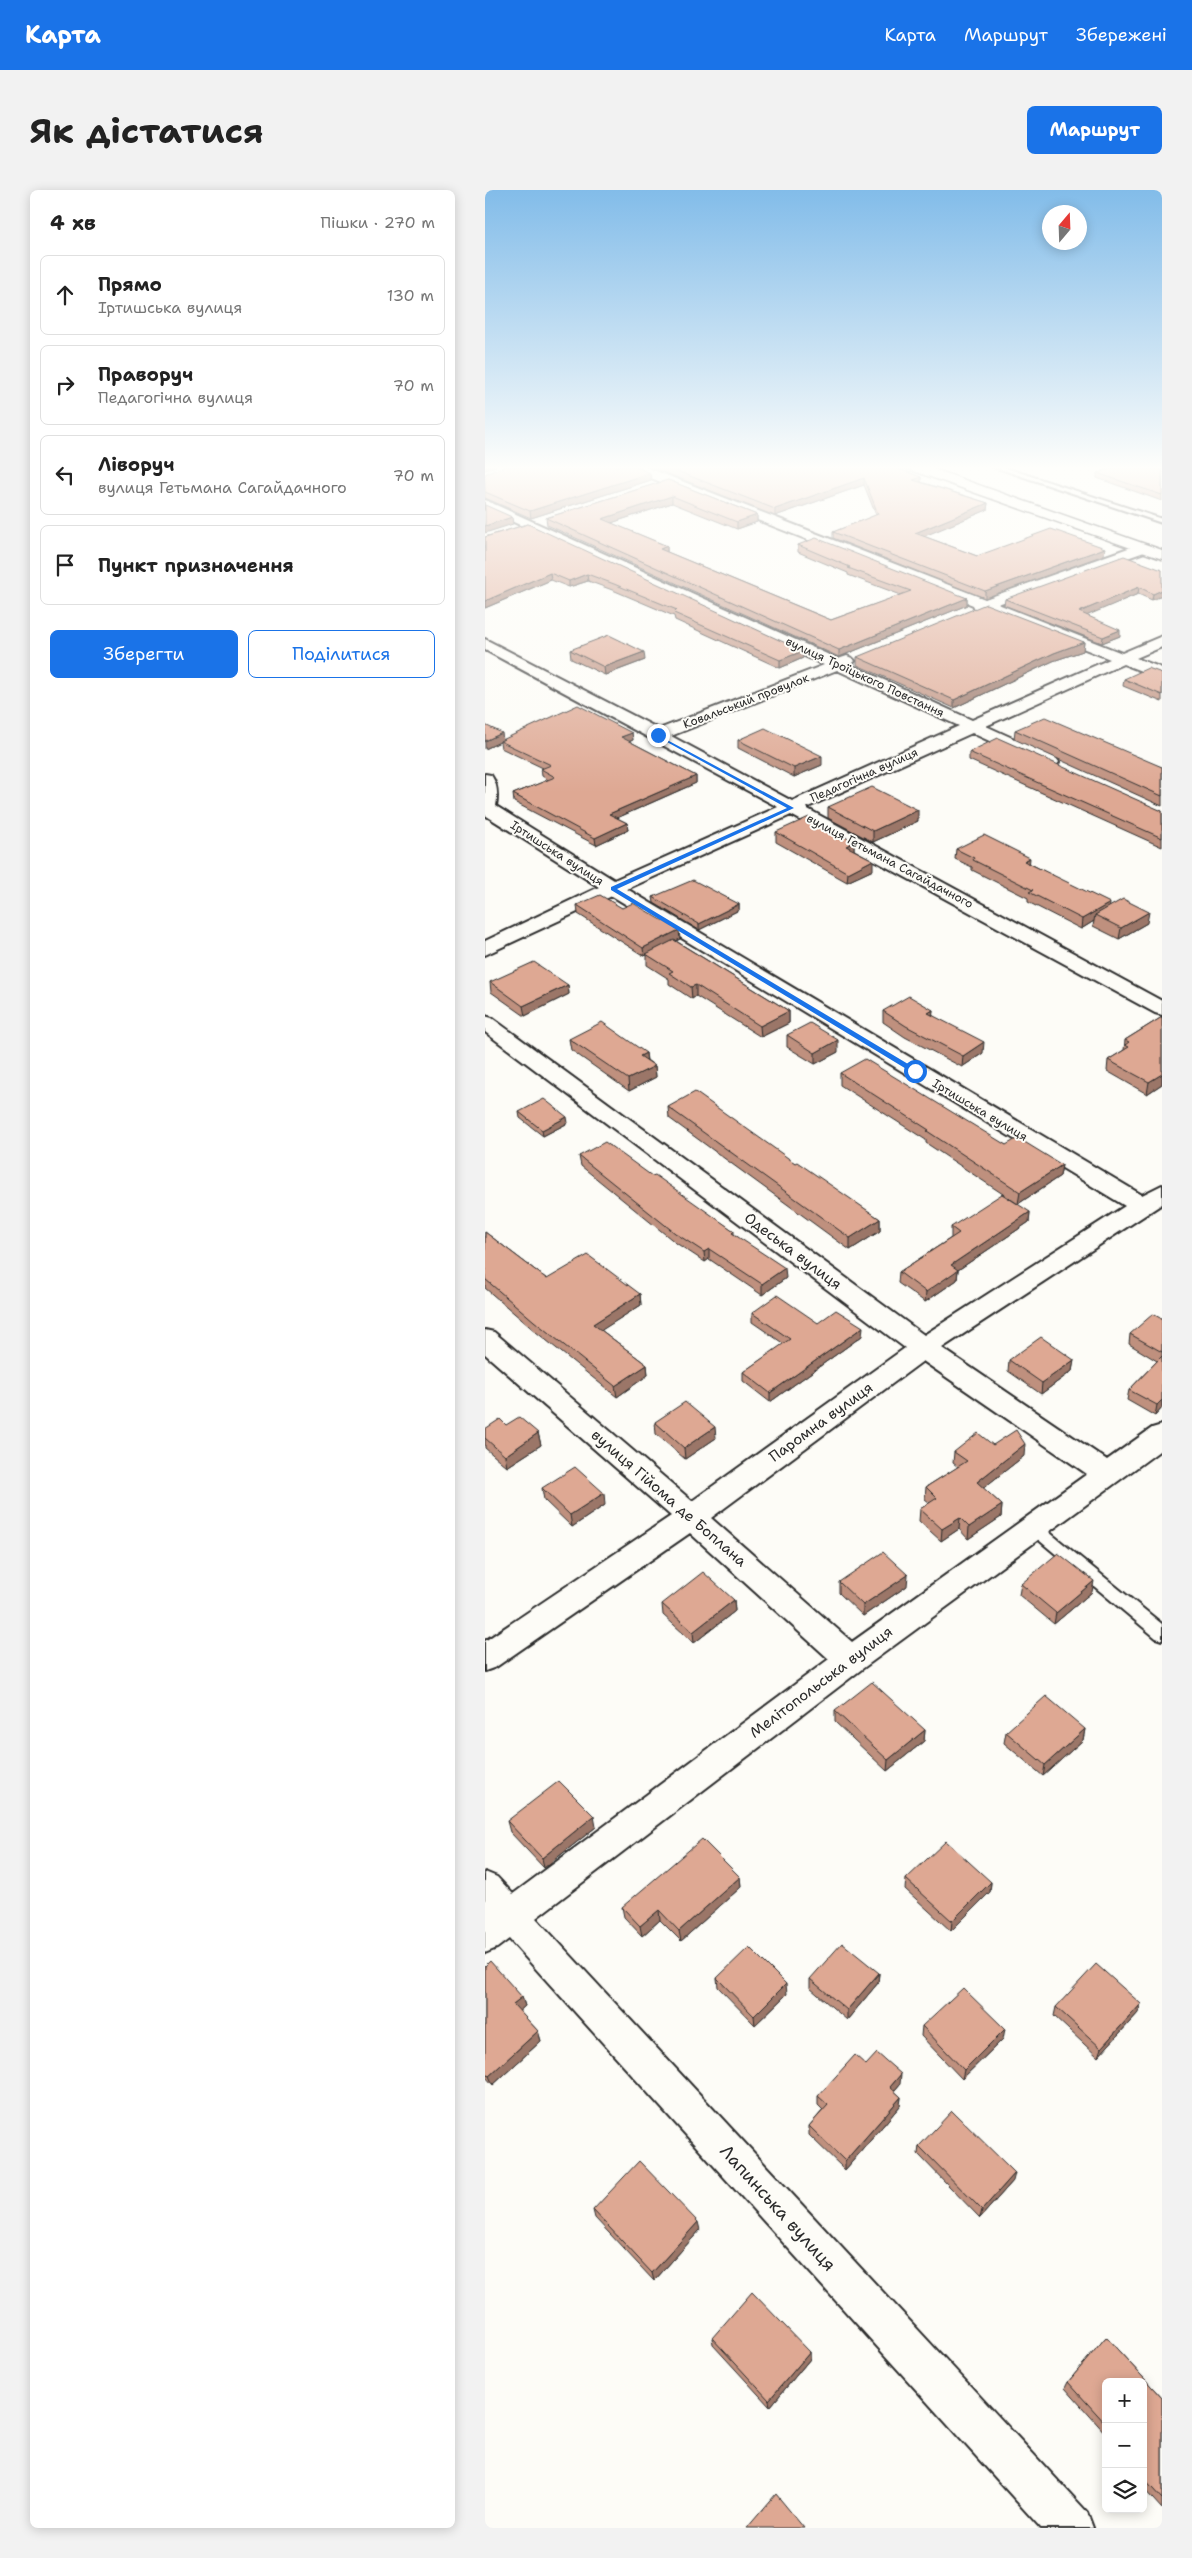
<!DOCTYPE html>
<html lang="uk">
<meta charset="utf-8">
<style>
body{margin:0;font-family:"Shantell Sans",sans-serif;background:#f2f2f2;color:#222}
.controls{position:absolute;right:15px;bottom:15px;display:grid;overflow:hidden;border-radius:8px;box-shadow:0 2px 12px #0003}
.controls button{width:45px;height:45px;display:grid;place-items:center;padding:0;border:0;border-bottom:1px solid #e0e0e0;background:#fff;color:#222;font:25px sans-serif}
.compass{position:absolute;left:557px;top:15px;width:45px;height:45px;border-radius:50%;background:#fff;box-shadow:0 2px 12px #0003;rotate:19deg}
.stop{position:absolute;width:15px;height:15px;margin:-11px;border:4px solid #1a73e8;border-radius:50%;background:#fff}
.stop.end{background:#1a73e8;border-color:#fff;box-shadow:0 1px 5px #0008}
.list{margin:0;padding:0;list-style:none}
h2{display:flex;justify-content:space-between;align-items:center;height:65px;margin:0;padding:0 20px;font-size:21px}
h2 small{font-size:16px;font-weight:400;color:#767676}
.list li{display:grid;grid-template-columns:32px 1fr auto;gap:15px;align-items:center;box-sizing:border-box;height:80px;margin:0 10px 10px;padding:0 10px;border:1px solid #e0e0e0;border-radius:8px}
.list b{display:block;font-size:19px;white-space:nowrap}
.list p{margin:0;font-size:16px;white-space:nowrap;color:#767676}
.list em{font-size:16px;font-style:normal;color:#767676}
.actions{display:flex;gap:10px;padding:15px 20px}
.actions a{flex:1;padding:11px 0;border:1px solid #1a73e8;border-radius:8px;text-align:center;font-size:18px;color:#1a73e8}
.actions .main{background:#1a73e8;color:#fff}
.icon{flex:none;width:28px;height:28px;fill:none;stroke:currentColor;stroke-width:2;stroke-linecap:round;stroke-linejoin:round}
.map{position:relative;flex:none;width:677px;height:2338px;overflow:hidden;border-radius:8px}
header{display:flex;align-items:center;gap:30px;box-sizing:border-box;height:70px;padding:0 25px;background:#1a73e8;color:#fff}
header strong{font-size:24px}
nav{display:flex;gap:28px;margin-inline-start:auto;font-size:18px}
.intro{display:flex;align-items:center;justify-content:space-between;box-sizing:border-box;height:120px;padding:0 30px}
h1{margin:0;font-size:35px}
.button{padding:12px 22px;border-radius:8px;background:#1a73e8;color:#fff;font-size:18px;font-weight:700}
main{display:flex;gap:30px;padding:0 30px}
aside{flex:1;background:#fff;border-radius:8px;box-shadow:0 2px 12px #0003}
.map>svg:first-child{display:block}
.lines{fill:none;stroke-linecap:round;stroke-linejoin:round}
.service-casing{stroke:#2b2b2b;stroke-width:4}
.minor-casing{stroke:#2b2b2b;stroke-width:4}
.secondary-casing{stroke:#2b2b2b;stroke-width:3}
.service{fill:#fdfcf7;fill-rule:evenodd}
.minor{fill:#fdfcf7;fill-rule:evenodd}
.secondary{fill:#fdfcf7;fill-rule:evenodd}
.wall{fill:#bf907e;stroke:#2b2b2b}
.shaded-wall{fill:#9b7667;stroke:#2b2b2b}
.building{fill:#dea893;stroke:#2b2b2b}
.route{fill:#1a73e8}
.labels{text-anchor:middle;stroke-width:4;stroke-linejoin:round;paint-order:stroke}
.far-street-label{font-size:12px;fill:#2b2b2b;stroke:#fdfcf7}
.street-label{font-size:15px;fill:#2b2b2b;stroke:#fdfcf7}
.near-street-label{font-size:18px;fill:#2b2b2b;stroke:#fdfcf7}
</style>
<header>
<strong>Карта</strong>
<nav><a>Карта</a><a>Маршрут</a><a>Збережені</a></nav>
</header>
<div class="intro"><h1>Як дістатися</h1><a class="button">Маршрут</a></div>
<main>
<aside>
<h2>4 хв<small>Пішки · 270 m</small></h2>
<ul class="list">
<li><svg class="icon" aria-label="ahead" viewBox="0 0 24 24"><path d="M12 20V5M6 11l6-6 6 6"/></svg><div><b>Прямо</b><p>Іртишська вулиця</p></div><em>130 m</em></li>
<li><svg class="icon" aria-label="right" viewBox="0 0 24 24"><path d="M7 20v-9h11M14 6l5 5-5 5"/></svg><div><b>Праворуч</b><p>Педагогічна вулиця</p></div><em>70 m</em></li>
<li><svg class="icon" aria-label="left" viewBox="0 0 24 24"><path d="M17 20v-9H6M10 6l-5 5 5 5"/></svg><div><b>Ліворуч</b><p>вулиця Гетьмана Сагайдачного</p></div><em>70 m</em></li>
<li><svg class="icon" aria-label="arrive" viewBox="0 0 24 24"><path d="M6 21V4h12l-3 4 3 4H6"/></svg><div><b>Пункт призначення</b></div></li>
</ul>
<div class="actions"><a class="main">Зберегти</a><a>Поділитися</a></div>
</aside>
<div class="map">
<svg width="677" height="2338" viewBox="0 0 677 2338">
<rect width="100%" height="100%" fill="#fdfcf7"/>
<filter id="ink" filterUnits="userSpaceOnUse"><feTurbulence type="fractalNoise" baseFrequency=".02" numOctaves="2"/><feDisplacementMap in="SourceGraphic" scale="10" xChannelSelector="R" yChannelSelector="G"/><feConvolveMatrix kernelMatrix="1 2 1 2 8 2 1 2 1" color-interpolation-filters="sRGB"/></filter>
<g filter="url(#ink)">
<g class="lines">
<defs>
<g id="service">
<polygon points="506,276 515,276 677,329 677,333"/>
<polygon points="548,1331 553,1333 677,1434 677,1450 671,1448 543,1341 540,1337 543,1333"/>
</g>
<path id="minor" d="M141,276H158L500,409L652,355H662L664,358L662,361L513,414L637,463L677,446V457L651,468L677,478V489L638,474L501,536L571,568L574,572L571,576H559L487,543L321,618L677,811V825L670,823L306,625L142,699L657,1005L677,995V1014L457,1158L622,1270L667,1238L677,1235V1259L377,1479L51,1728L602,2322L608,2338H556L24,1749L12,1758L0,1763V1682L12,1687L28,1704L344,1469L205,1343L11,1477L0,1481V1451L186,1326L0,1164V1140L9,1142L207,1311L420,1158L0,842V826L7,828L439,1145L640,1016L127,706L0,765V751L114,697L0,625V584L6,585C13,595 13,605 11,616L129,690L293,617L0,460V449L174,539L339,475L0,319V310L353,469L362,466L367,468L370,471L366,475L487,530L625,469L499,419H490L488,415L143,279ZM352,480L474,536L307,611L186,546ZM438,1171L602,1284L367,1452L226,1328Z"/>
<polygon id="secondary" points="421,276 440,276 677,360 677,369 423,279"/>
</defs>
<use href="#service" class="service-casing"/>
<use href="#minor" class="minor-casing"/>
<use href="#secondary" class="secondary-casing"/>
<use href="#service" class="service"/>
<use href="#minor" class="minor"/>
<use href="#secondary" class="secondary"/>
</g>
<g class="wall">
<polygon points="163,276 406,276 436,287 436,292 503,313 502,320 438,346 492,366 619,365 500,408 348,348 348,342 391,325 379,295 290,326"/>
<polygon points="677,276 677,311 612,288 612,283"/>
<polygon points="165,283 166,290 46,328 0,308 0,284"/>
<polygon points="183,290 272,325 272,332 252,339 187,313 126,333 182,356 182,362 346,430 416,405 363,385 363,383 313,362 313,355 482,408 482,415 354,467 62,335 61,328"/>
<polygon points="43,334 318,468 295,478 190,430 189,426 130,401 103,391 84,397 66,390 0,418 0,347"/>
<polygon points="677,380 667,410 653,404 601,425 635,446 617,453 519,415 520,409"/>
<polygon points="599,452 598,461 568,471 469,518 372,475 372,467"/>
<polygon points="85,460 160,470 120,485 86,469"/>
<polygon points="677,483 677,512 638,496 639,489"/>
<polygon points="530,540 677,577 677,616 529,549"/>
<polygon points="147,543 148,550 144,551 211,586 211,593 132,628 142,633 143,640 111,655 29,612 28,604 63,590 57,586 56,579 58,578 16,558 15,552 0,559 18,550"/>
<polygon points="253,550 337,575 309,587 253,558"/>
<polygon points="484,562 677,621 677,657 484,570"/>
<polygon points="343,617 433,631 388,652 343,628"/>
<polygon points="291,642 369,652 369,660 388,680 362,692 291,652"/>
<polygon points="471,659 544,673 625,717 662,733 634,749 608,736 609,731 596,739 543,712 543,708 487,680 487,677 470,669"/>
<polygon points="168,707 254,714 254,720 214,740 169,713"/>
<polygon points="92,715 137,718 195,749 191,751 304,821 304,833 276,847 211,806 207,809 184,794 184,789 162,775 162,765 159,766 93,724"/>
<polygon points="5,792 83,795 84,804 40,826 6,802"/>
<polygon points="448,820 447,825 498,863 477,877 420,847 398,832 398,821"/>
<polygon points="677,827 677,894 662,904 622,881 623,870 639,860 640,850"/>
<polygon points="302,845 353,862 330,874 302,857"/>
<polygon points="84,849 161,863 162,870 170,876 171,887 144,901 86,860"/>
<polygon points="355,883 521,955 577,975 575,986 533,1014 441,953 441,950 355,895"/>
<polygon points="183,917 310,973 395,1029 395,1041 365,1060 184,928"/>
<polygon points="34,922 83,933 58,946 35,928"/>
<polygon points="94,966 167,986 249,1041 249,1044 301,1088 277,1105 224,1069 220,1072 191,1053 96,976"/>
<polygon points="545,1022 544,1032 473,1080 472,1090 440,1112 413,1093 414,1082 466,1048 466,1037"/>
<polygon points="0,1042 62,1089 155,1104 156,1115 116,1140 162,1175 163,1185 132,1207 51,1142 0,1098"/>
<polygon points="267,1123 333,1133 377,1146 285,1212 258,1191 258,1182 299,1154 267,1132"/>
<polygon points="677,1129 677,1218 670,1226 642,1210 644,1200 672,1171 644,1154 645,1144"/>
<polygon points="524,1170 589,1170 587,1181 556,1204 523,1181"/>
<polygon points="170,1232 231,1248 200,1269 171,1244"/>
<polygon points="0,1239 53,1243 56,1255 22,1277 0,1258"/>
<polygon points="508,1255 539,1266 498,1298 517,1315 516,1327 483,1349 474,1339 456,1351 434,1331 435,1319 445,1313 440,1309 441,1297 473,1277 468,1273 469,1262"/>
<polygon points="57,1298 120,1315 87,1337 59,1310"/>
<polygon points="354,1392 422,1396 378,1426 354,1403"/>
<polygon points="536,1394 607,1402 569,1434 534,1405"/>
<polygon points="249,1410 250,1421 209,1453 178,1425 177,1414"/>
<polygon points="350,1521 440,1540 439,1551 402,1581 350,1532"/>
<polygon points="600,1539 598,1550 558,1586 519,1553 521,1542"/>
<polygon points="22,1631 111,1637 59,1678 25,1642"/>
<polygon points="255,1687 256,1697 196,1751 175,1730 157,1746 139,1727 137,1717"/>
<polygon points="421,1689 506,1692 505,1702 466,1741 420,1699"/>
<polygon points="0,1776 37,1807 40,1816 34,1821 53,1841 56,1851 8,1895 0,1886"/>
<polygon points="394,1783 393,1793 362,1830 325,1798 325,1789"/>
<polygon points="232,1788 302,1804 270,1835 233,1797"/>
<polygon points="571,1817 653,1823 613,1867 569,1826"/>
<polygon points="437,1836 518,1849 477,1889 436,1846"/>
<polygon points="381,1875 415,1894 409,1901 416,1907 415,1916 360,1980 324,1945 324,1936 338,1920 333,1915 333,1906"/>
<polygon points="434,1956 528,1991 495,2028 433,1964"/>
<polygon points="108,2020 215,2040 169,2091 110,2028"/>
<polygon points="621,2147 677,2208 677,2319 658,2298 658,2192 621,2192 621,2244 580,2198 583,2192"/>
<polygon points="227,2148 325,2162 325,2169 285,2217 228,2155"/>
</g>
<g class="shaded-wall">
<polygon points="0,276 11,276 0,280"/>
<polygon points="165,283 166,290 46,328 45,321"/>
<polygon points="436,287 436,293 428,290"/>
<polygon points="379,288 379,295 290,326 290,319"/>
<polygon points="187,306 187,313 117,336 117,329"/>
<polygon points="503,313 502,320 430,350 430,343"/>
<polygon points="272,325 272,332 252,339 252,332"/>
<polygon points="27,327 28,334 0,343 0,336"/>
<polygon points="182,356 182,363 175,359"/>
<polygon points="620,358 619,365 500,408 500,401"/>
<polygon points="65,383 66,390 0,418 0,411"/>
<polygon points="102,384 103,391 84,397 84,391"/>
<polygon points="654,397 653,404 594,429 594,422"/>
<polygon points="677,400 677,406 667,410 668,404"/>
<polygon points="482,408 482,415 354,467 354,460"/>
<polygon points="635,440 635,446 617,453 618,447"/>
<polygon points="599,452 598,461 568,471 469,518 469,510 569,463"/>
<polygon points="318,461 318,468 295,478 295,470"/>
<polygon points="159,462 160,470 120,485 119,477"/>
<polygon points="17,543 18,551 15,551 15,552 0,559 0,551"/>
<polygon points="147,543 148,550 137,554 136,547"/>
<polygon points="337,566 337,575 309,587 309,578"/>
<polygon points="211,586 211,593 125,631 124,624"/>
<polygon points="433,620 433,631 388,652 388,641"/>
<polygon points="142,633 143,640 111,655 110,648"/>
<polygon points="369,652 369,661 361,656"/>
<polygon points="545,668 544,678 539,671"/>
<polygon points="388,670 388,680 362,692 363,683"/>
<polygon points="625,713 624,723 610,725 609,731 596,739 597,729"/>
<polygon points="254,714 254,720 214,740 214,734"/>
<polygon points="664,722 662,733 634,749 636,738"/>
<polygon points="194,740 195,749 163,764 161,764 162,765 159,766 158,758"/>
<polygon points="83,795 84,804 40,826 38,816"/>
<polygon points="211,795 211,806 207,809 206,797"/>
<polygon points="448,820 447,831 443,823"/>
<polygon points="304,821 304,833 276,847 275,836"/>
<polygon points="353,850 353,862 330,874 330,863"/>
<polygon points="499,852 498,863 477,877 478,866"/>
<polygon points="161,863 162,874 155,866"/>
<polygon points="170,876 171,887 144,901 143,889"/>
<polygon points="677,884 677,894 662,904 664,892"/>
<polygon points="82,927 83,933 58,946 57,940"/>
<polygon points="577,975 575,986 533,1014 535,1002"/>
<polygon points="545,1022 544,1032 473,1080 472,1090 440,1112 441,1102 466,1075"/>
<polygon points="395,1029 395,1041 365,1060 365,1048"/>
<polygon points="224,1059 224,1069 220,1072 219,1062"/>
<polygon points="300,1078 301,1088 277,1105 277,1094"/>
<polygon points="155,1104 156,1115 109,1145 108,1134"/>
<polygon points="378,1137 377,1146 285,1212 285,1203"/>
<polygon points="589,1170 587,1181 556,1204 557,1193"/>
<polygon points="162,1175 163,1185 132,1207 130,1196"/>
<polygon points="677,1210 677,1218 670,1226 672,1215"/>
<polygon points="230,1237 231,1248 200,1269 199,1258"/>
<polygon points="53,1243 56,1255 22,1277 20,1266"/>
<polygon points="540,1254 539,1266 491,1304 492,1292"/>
<polygon points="119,1303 120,1315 87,1337 85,1325"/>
<polygon points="517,1315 516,1327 483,1349 484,1337"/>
<polygon points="475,1328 474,1339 456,1351 457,1339"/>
<polygon points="423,1385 422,1396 378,1426 378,1415"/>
<polygon points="609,1391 607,1402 569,1434 571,1423"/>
<polygon points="249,1410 250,1421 209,1453 208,1442"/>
<polygon points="600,1539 598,1550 558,1586 560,1575"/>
<polygon points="440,1540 439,1551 402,1581 403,1570"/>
<polygon points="109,1626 111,1637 59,1678 57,1668"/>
<polygon points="255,1687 256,1697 196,1751 194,1741"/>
<polygon points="506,1692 505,1702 466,1741 467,1731"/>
<polygon points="174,1720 175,1730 157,1746 155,1736"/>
<polygon points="394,1783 393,1793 362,1830 362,1820"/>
<polygon points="301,1794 302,1804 270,1835 269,1826"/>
<polygon points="37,1807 40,1816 31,1824 28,1814"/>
<polygon points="656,1814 653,1823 613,1867 616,1858"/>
<polygon points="520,1839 518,1849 477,1889 479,1880"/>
<polygon points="53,1841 56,1851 8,1895 4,1886"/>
<polygon points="416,1884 415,1894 405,1906 405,1897"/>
<polygon points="416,1907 415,1916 360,1980 360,1971"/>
<polygon points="530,1983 528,1991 495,2028 497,2020"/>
<polygon points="213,2032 215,2040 169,2091 167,2083"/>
<polygon points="325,2162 325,2169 285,2217 284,2210"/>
</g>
<g class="building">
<polygon points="21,276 149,276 165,283 45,321 0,302 0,284"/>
<polygon points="179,276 406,276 436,287 428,290 503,313 430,343 492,366 566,339 620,358 500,401 348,342 393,324 379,288 290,319"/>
<polygon points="634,276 677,276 677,305 612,283"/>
<polygon points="183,290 272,325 252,332 187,306 117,329 182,356 175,359 346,430 426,401 363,378 365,377 313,355 331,348 482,408 354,460 61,328"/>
<polygon points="0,315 27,327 0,336"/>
<polygon points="43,334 318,461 295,470 189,423 192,420 129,394 102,384 84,391 65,383 0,411 0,347"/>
<polygon points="639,366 677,380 677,400 668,404 654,397 594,422 635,440 618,447 520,409"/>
<polygon points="501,414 599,452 569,463 469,510 372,467"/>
<polygon points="124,445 159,462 119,477 85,460"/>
<polygon points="663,478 677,483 677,505 639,489"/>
<polygon points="93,515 147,543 136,547 211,586 124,624 142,633 110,648 28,604 70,587 56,579 66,575 15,551"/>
<polygon points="560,527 677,577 677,606 530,540"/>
<polygon points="0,535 17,543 0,551"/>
<polygon points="280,538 337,566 309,578 253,550"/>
<polygon points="513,548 677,621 677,648 484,562"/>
<polygon points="387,597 433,620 388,641 343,617"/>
<polygon points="324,627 369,652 361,656 388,670 363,683 291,642"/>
<polygon points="499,645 545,668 539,671 625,713 597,729 544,702 548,700 488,670 489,668 471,659"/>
<polygon points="208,690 254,714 214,734 168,707"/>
<polygon points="115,705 137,718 148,713 194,740 158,758 92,715"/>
<polygon points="638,709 664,722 636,738 610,725"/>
<polygon points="189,750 304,821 275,836 211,795 206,797 184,783 188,781 161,764"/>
<polygon points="49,772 83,795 38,816 5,792"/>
<polygon points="424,806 448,820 443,823 499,852 478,866 421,836 398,821"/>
<polygon points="677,827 677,884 664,892 623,870 644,857 640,855 644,852 640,850"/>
<polygon points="117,832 161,863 155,866 170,876 143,889 84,849"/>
<polygon points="325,833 353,850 330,863 302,845"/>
<polygon points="380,869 521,955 533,948 577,975 535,1002 442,941 444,940 355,883"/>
<polygon points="210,902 310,973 312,972 395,1029 365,1048 183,917"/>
<polygon points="59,909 82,927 57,940 34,922"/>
<polygon points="120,952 167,986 170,985 249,1041 247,1043 300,1078 277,1094 224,1059 219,1062 190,1043 94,966"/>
<polygon points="517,1004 545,1022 466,1075 473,1080 441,1102 414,1082 474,1043 466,1037"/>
<polygon points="0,1042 62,1089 103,1065 155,1104 108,1134 162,1175 130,1196 49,1131 0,1089"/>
<polygon points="292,1105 333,1133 351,1120 378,1137 285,1203 258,1182 305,1149 267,1123"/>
<polygon points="668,1124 677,1129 677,1162 645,1144"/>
<polygon points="556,1147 589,1170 557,1193 524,1170"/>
<polygon points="677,1166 677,1210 672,1215 644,1200"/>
<polygon points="200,1212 230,1237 199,1258 170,1232"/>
<polygon points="34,1227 53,1243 20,1266 0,1248 0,1239 15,1229 21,1235"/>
<polygon points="531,1240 540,1254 492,1292 517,1315 484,1337 475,1328 457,1339 435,1319 452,1308 441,1297 482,1271 469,1262 493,1243 508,1255"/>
<polygon points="90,1277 119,1303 85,1325 57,1298"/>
<polygon points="398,1362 423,1385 378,1415 354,1392"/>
<polygon points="573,1363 609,1391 571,1423 536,1394"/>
<polygon points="218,1382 249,1410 208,1442 177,1414"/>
<polygon points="387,1492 440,1540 403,1570 350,1521"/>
<polygon points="561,1506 600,1539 560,1575 521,1542"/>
<polygon points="74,1591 109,1626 57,1668 22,1631"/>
<polygon points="217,1649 255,1687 194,1741 174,1720 155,1736 137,1717"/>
<polygon points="461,1651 506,1692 467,1731 421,1689"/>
<polygon points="357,1753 394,1783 362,1820 325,1789"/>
<polygon points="264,1757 301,1794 269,1826 232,1788"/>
<polygon points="5,1771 37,1807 28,1814 53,1841 4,1886 0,1881 0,1776"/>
<polygon points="611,1774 656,1814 616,1858 571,1817"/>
<polygon points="478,1798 520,1839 479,1880 437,1836"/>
<polygon points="392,1863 416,1884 405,1897 416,1907 360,1971 324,1936 343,1915 333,1906 370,1865 381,1875"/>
<polygon points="467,1921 530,1983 497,2020 434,1956"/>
<polygon points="154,1971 213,2032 167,2083 108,2020"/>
<polygon points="267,2102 325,2162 284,2210 227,2148"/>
<polygon points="621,2147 677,2208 677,2309 658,2288 658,2192 621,2192 621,2234 583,2192"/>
<polygon points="291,2304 319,2338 262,2338"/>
</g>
</g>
<linearGradient id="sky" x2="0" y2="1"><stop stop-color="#82bce9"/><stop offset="0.46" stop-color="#fefefb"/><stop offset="1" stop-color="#fefefb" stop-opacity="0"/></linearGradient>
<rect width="677" height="603" fill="url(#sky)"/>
<polygon class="route" points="171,544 309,618 132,699 433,880 433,883 428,883 126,700 126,697 302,618 171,546"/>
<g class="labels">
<g class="far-street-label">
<text transform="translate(380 487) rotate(25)" y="4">вулиця Троїцького Повстання</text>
<text transform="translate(261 511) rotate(-21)" y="4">Ковальський провулок</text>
<text transform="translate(379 585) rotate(-24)" y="4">Педагогічна вулиця</text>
<text transform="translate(72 663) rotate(33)" y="4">Іртишська вулиця</text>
<text transform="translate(405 671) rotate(28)" y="4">вулиця Гетьмана Сагайдачного</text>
<text transform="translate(495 920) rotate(31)" y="4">Іртишська вулиця</text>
</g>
<g class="street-label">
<text transform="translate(308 1061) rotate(37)" y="5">Одеська вулиця</text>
<text transform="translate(336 1232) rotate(-36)" y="5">Паромна вулиця</text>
<text transform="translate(184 1308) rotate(41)" y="5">вулиця Гійома де Боплана</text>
<text transform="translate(336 1492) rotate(-37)" y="5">Мелітопольська вулиця</text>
</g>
<g class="near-street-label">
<text transform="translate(293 2018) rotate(48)" y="6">Лапинська вулиця</text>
</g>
</g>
</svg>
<div class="controls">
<button>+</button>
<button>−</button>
<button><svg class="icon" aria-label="layers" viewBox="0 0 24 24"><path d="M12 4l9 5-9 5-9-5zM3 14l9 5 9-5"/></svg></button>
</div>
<svg class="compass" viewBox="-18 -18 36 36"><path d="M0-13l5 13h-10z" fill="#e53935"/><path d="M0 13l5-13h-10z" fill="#767676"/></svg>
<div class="stop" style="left:430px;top:881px"></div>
<div class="stop end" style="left:173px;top:545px"></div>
</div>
</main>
